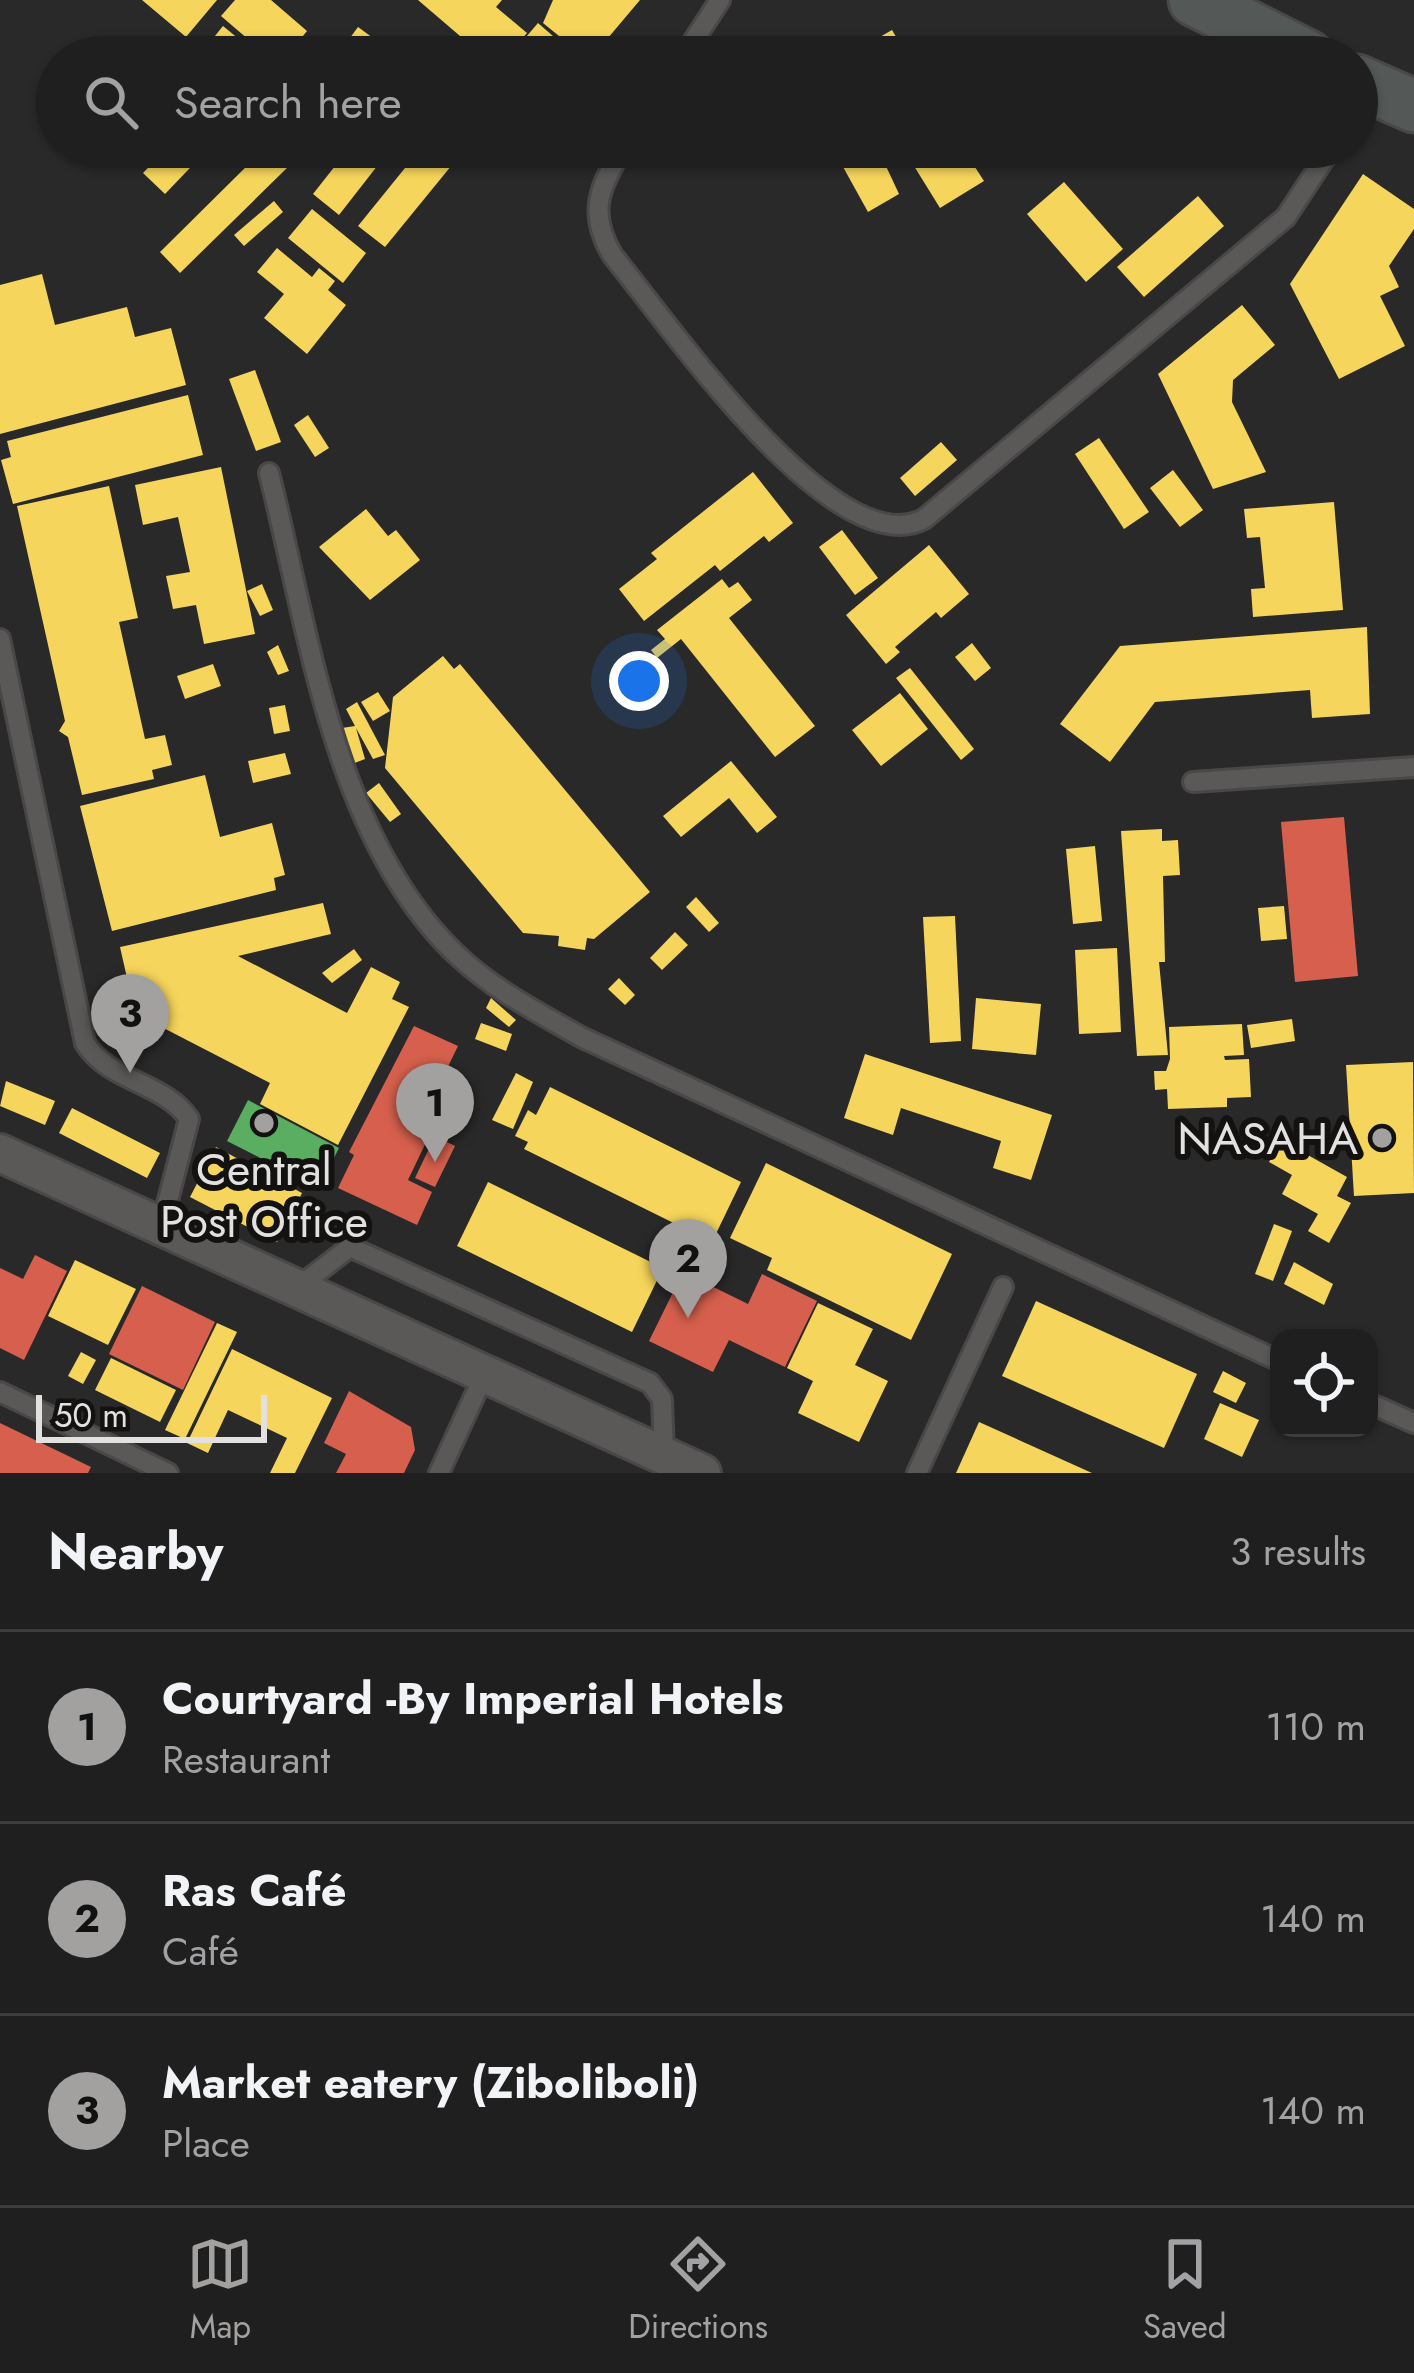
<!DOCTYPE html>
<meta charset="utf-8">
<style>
body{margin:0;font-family:Jost,sans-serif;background:#282728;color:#f1f3f6}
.controls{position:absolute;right:36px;bottom:36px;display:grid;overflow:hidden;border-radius:24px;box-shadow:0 3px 9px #0004}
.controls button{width:108px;height:108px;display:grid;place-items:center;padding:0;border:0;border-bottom:3px solid #3d3d3d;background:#201f1f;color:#f1f3f6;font:60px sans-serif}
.scale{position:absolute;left:36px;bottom:30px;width:231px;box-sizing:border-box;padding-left:12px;border:6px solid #e3e1e0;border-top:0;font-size:33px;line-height:42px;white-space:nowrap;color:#e3e1e0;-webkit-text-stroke:9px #131211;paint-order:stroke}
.you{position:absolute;left:639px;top:681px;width:42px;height:42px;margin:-30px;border:9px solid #fff;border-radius:50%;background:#1a73e8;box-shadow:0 0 0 18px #1a73e833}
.badge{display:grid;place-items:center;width:78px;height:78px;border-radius:50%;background:#a2a1a0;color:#111;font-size:39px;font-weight:700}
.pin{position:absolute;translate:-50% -99px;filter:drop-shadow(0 3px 6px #0008)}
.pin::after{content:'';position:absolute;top:63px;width:42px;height:36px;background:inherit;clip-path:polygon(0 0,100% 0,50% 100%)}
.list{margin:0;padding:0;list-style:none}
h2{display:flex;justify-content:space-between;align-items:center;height:156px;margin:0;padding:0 48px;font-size:51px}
h2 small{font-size:39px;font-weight:400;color:#a2a2a4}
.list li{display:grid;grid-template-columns:78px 1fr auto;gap:36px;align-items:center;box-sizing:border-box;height:192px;padding:0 48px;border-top:3px solid #3d3d3d}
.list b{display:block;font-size:45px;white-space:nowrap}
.list p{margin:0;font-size:39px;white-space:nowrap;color:#a2a2a4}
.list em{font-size:39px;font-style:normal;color:#a2a2a4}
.icon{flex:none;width:66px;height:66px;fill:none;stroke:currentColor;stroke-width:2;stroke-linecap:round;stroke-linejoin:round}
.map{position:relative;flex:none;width:1414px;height:1473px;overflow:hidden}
.search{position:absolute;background:#201f1f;box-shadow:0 3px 9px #0004;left:36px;right:36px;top:36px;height:132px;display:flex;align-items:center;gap:30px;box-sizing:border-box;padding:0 42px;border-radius:66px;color:#a2a2a4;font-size:45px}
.sheet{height:732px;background:#201f1f}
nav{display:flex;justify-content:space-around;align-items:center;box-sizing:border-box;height:168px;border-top:3px solid #3d3d3d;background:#201f1f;font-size:33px;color:#a2a2a4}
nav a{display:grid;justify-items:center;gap:6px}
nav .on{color:#a2a1a0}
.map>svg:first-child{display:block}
.homes{fill:#f6d55c}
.shops{fill:#d6604d}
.public{fill:#5aae61}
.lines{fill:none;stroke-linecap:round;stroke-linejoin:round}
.lane-casing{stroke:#494747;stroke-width:24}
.street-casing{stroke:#494747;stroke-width:42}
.secondary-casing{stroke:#494747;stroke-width:57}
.lane{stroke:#5a5958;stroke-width:18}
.street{stroke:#5a5958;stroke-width:36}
.secondary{stroke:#545958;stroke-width:51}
.poi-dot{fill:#a2a1a0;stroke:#131211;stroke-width:4.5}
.labels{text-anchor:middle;stroke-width:12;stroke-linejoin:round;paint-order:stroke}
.poi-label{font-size:45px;fill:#e3e1e0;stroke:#131211;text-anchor:end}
</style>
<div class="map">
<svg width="1414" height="1473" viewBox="0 0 1414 1473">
<rect width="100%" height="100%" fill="#2a2929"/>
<g class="homes">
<polygon points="142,0 217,0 186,37"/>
<polygon points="235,0 271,0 307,31 286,57 269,57 221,16"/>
<polygon points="418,0 502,0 496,7 527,33 506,57 454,57 467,42"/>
<polygon points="553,0 640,0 597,51 583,39 575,49 543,23"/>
<polygon points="538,23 577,57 509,57"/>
<polygon points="223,26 261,57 198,57"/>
<polygon points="358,27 399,57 336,57"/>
<polygon points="892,30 908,57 845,57"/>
<polygon points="157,38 181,57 143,57"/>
<polygon points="168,147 210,147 165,194 143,173"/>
<polygon points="266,147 283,147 280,155 290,165 180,273 160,252"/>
<polygon points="350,147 392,147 339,215 313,194"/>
<polygon points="422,147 440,147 456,160 385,247 358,226"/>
<polygon points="832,147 877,147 899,194 868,212"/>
<polygon points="946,147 962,147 984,181 940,208 914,166"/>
<polygon points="1363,174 1414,209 1414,229 1389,266 1399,287 1380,296 1405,346 1339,379 1290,284"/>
<polygon points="1064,182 1123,249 1086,282 1027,214"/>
<polygon points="1198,196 1224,226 1144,297 1117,267"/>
<polygon points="274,201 283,212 244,246 234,235"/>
<polygon points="312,209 366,253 343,283 288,238"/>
<polygon points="277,248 312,277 319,268 335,281 328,290 346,305 307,354 264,318 284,294 257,272"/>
<polygon points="42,274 55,325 127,307 135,337 171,328 186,385 0,434 0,285"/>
<polygon points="1242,305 1275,345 1233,380 1232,402 1266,472 1213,489 1158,374"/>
<polygon points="255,370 281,442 256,451 229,379"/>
<polygon points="188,395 203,455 13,504 1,460 11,457 7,441"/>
<polygon points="308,415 329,448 315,457 294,425"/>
<polygon points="1099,438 1149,512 1124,529 1075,454"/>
<polygon points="941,442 957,460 915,496 900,478"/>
<polygon points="221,467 255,634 204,644 196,605 173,609 166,576 190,572 178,517 143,525 135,485"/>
<polygon points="1173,470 1203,510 1180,527 1150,488"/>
<polygon points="753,472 793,523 769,542 764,536 720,571 715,565 644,621 619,589 657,559 651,553"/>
<polygon points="109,486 138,618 119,622 145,739 165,735 172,765 152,770 154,779 82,795 68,737 59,731 65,721 17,506"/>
<polygon points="1334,502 1343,610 1253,617 1251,589 1265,588 1260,537 1247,538 1244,509"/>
<polygon points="366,509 388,536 396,530 420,560 370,600 319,547"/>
<polygon points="842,530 878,578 855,595 819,547"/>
<polygon points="929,545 969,594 941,618 936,612 895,647 900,652 886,664 846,615"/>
<polygon points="722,579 729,588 738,582 752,600 729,618 815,726 775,757 681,639 657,658 651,650 665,639 657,630"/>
<polygon points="262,584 273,610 260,616 247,591"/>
<polygon points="1367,627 1370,714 1312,718 1310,690 1155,702 1110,762 1060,724 1120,646"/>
<polygon points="972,643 991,668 975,681 955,657"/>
<polygon points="278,645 289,671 278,675 267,652"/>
<polygon points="443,656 454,669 460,664 650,892 594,939 587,938 585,950 558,946 559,936 523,933 385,768 393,697"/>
<polygon points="213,664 221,686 185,699 177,676"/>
<polygon points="910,668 974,749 961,760 896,678"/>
<polygon points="378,692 390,711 373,721 361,702"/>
<polygon points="900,693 928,729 881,766 852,730"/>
<polygon points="357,702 385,755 373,759 356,728 365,759 352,764 342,728 355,726 346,709"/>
<polygon points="285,705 290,731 274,734 269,708"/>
<polygon points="285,753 291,774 253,783 248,761"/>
<polygon points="731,761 777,817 757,833 729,798 681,837 663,816"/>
<polygon points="205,775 220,837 272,823 285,875 274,878 276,890 112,931 80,806"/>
<polygon points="379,783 401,814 390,822 366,793"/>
<polygon points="1162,829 1162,841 1178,840 1180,875 1163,876 1165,962 1159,962 1168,1055 1137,1056 1121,831"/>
<polygon points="1095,846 1102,921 1073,924 1066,849"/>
<polygon points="696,897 719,923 709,932 686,907"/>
<polygon points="323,903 331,934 238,956 347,1013 371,967 400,982 392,999 409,1007 338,1145 260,1104 270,1083 148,1020 132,1000 120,947"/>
<polygon points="1284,906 1287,939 1261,941 1258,908"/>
<polygon points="955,916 961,1041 930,1043 923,917"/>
<polygon points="675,932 688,945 662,970 650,958"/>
<polygon points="1117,948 1121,1032 1079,1034 1075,950"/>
<polygon points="354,949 362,960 332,983 322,973"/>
<polygon points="619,978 635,995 625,1005 608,989"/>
<polygon points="491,998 516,1020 509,1027 486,1008"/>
<polygon points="976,998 1041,1004 1036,1055 972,1049"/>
<polygon points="1292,1019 1295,1041 1251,1048 1247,1025"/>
<polygon points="481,1023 512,1034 506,1051 475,1039"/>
<polygon points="1242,1024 1244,1055 1224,1056 1225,1060 1249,1059 1251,1097 1227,1098 1227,1107 1168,1109 1167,1089 1155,1090 1154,1071 1166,1071 1170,1059 1169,1027"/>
<polygon points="865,1054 1052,1115 1031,1180 993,1168 1001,1141 901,1108 893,1135 844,1118"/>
<polygon points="1413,1062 1414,1193 1354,1196 1346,1065"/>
<polygon points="516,1073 533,1082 513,1129 492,1120"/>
<polygon points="6,1081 55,1101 45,1125 0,1106"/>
<polygon points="550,1087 741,1182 712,1242 524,1149 528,1142 515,1136 528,1110 536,1115"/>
<polygon points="72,1108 160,1153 147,1178 59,1133"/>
<polygon points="1281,1140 1347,1177 1337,1196 1351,1203 1329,1243 1308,1231 1318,1214 1282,1194 1292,1175 1269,1162"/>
<polygon points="216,1147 302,1193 277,1242 190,1197"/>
<polygon points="766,1163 952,1254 911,1340 767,1270 772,1258 730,1238"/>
<polygon points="488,1182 663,1268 632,1332 457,1246"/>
<polygon points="1274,1224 1292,1231 1273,1281 1255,1274"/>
<polygon points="75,1260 136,1289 108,1345 48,1316"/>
<polygon points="1294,1262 1333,1284 1324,1305 1284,1284"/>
<polygon points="1036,1301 1197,1374 1164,1448 1002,1376"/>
<polygon points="818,1303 873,1329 855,1365 888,1381 859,1442 798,1413 813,1381 787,1368"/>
<polygon points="217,1323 237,1332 185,1439 165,1430"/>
<polygon points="232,1349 332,1398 295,1473 270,1473 287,1438 228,1410 208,1453 187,1443"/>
<polygon points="81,1352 96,1360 83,1384 68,1376"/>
<polygon points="111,1358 176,1390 160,1422 95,1390"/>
<polygon points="1223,1371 1246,1383 1236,1403 1213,1392"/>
<polygon points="1220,1403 1259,1420 1242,1457 1204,1439"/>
<polygon points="979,1422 1092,1473 956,1473"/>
</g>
<g class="shops">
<polygon points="1344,817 1358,976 1295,982 1281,822"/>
<polygon points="414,1026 458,1046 440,1083 464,1094 453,1117 441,1111 408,1180 432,1192 417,1225 338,1188 354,1155 349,1152"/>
<polygon points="435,1136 455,1146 435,1187 415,1178"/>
<polygon points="35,1255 67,1271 24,1360 0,1348 0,1268 23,1279"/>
<polygon points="683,1272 748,1304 762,1274 817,1301 785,1367 729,1340 713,1372 649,1341"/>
<polygon points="142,1286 215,1322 183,1390 109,1354"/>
<polygon points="349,1391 411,1427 415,1450 404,1473 336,1473 346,1454 324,1443"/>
<polygon points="0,1423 91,1467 88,1473 0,1473"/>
</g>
<polygon class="public" points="248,1100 339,1148 319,1188 227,1141"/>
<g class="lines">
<defs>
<g id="lane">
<polyline points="683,57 720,0"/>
<path d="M624,147C599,186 587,214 613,256C666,320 834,566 924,519L1286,217L1332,147"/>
<path d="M269,473C309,631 334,840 458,956C494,990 539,1013 581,1037L1279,1361"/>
<path d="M0,639L85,1043C109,1082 164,1082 189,1119L161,1227"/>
<polyline points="1193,782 1414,767"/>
<polyline points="297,1288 350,1247 650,1383 662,1399 664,1456"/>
<polyline points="0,1392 168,1473"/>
<polyline points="1369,1403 1414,1423"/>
<polyline points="439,1473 485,1373"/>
<polyline points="917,1473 1003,1287"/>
</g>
<polyline id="street" points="0,1153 702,1473"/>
<g id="secondary">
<polyline points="1195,0 1308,57"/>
<polyline points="1357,81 1414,106"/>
</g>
</defs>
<use href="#lane" class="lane-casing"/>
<use href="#street" class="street-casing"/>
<use href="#secondary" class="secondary-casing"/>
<use href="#lane" class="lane"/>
<use href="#street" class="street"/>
<use href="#secondary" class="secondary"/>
</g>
<g class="poi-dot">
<circle cx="264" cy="1123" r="12"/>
<circle cx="1382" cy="1138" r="12"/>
</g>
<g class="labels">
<g class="poi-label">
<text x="1358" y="1154">NASAHA</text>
<text x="264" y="1185" text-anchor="middle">Central<tspan x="264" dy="52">Post Office</tspan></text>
</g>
</g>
</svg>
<div class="controls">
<button><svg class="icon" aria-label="locate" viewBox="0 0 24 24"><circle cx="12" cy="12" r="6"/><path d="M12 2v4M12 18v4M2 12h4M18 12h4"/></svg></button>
</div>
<div class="scale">50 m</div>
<div class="you"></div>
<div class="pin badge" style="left:435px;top:1162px">1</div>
<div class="pin badge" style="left:688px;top:1318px">2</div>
<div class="pin badge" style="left:130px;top:1073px">3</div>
<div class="search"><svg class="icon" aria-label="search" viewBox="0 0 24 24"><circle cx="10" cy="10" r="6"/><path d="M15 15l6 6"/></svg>Search here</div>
</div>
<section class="sheet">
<h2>Nearby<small>3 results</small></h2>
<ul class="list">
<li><span class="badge">1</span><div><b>Courtyard -By Imperial Hotels</b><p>Restaurant</p></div><em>110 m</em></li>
<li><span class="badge">2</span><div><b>Ras Café</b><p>Café</p></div><em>140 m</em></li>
<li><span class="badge">3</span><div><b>Market eatery (Ziboliboli)</b><p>Place</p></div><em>140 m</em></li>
</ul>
</section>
<nav>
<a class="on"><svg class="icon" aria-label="map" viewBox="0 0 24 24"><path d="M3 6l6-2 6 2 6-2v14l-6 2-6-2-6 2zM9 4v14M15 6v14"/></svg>Map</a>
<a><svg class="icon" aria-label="directions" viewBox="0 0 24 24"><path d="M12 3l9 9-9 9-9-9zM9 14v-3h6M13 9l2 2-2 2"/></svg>Directions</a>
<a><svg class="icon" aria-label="saved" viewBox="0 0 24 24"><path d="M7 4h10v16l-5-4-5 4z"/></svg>Saved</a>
</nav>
